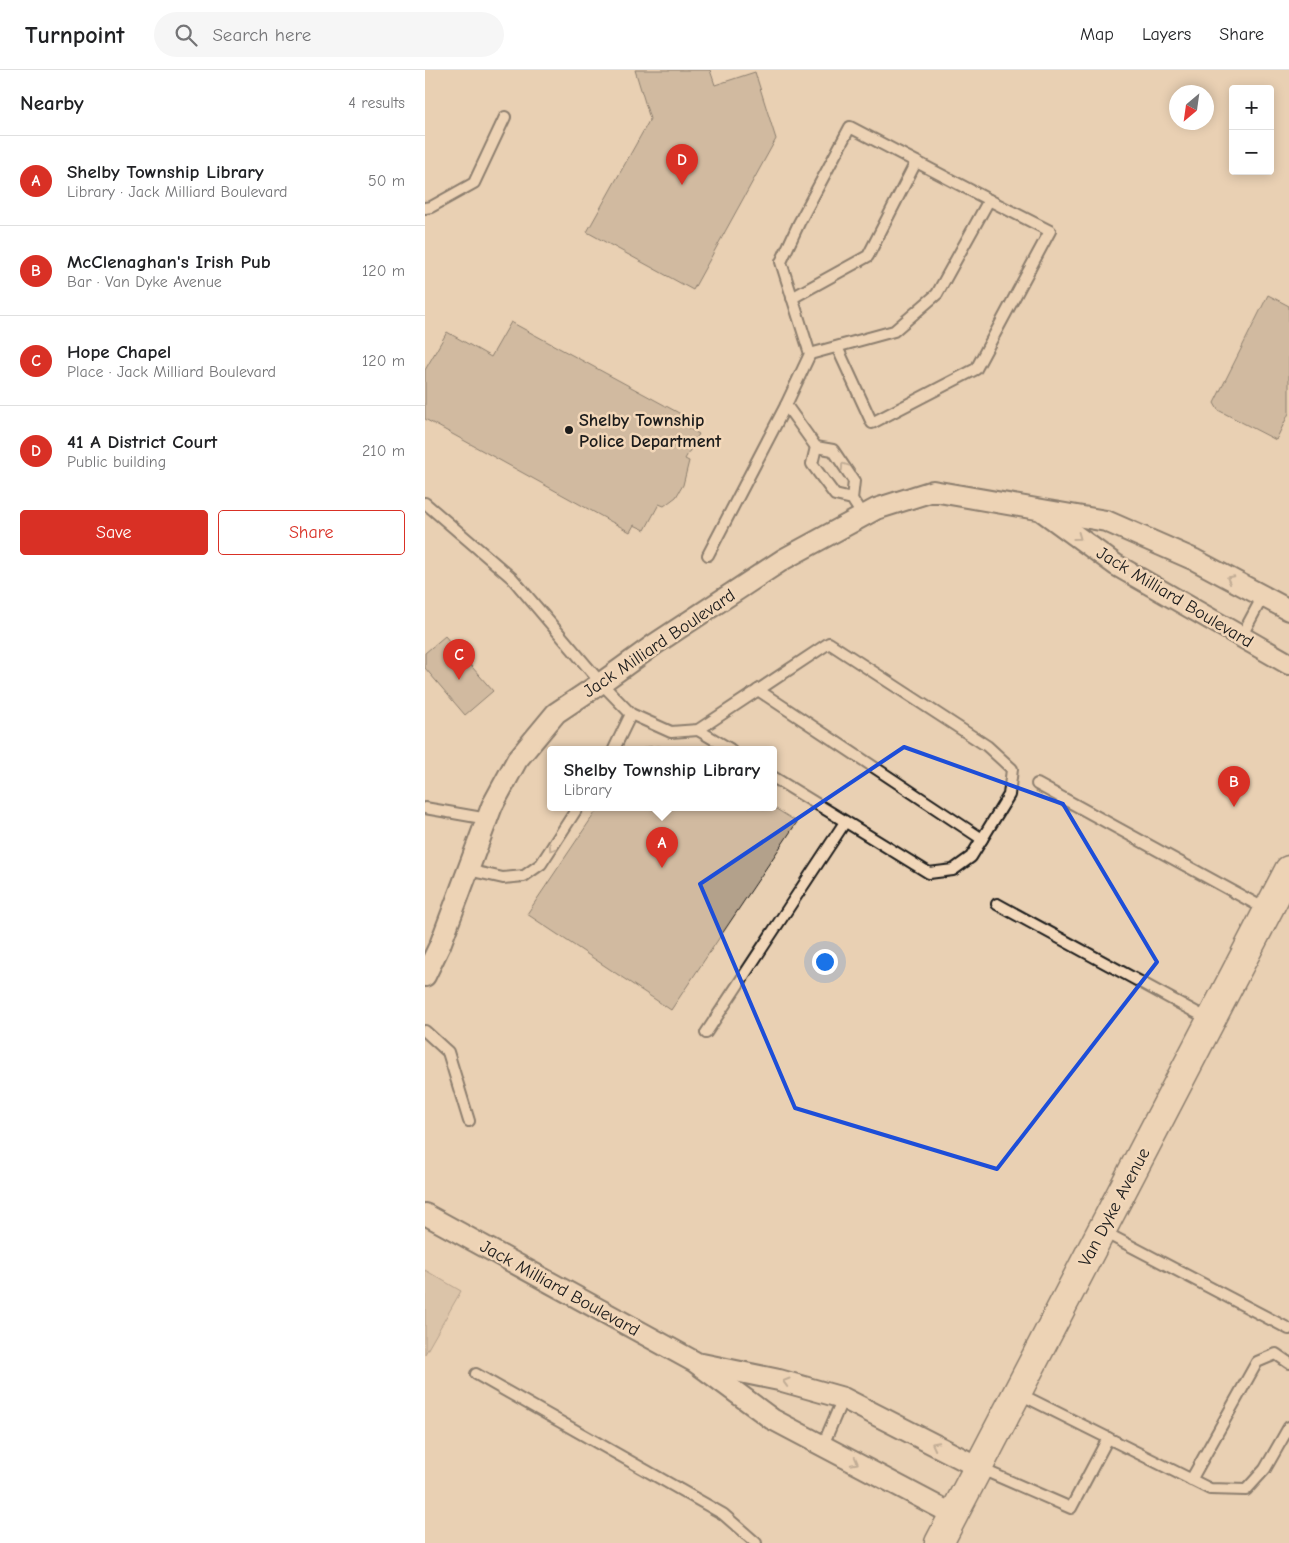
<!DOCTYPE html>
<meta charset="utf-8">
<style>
body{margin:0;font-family:"Comic Neue",sans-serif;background:#f6f6f6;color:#202124}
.controls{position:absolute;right:15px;top:15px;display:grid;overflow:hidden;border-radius:5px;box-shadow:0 2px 12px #0003}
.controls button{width:45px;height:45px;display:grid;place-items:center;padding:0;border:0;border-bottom:1px solid #e0e0e0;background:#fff;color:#202124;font:25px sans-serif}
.compass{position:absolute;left:744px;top:15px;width:45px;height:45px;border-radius:50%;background:#fff;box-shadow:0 2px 12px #0003;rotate:209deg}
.you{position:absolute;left:399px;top:891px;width:18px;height:18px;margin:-12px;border:4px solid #fff;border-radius:50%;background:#1a73e8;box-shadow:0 0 0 8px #1a73e833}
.badge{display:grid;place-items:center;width:32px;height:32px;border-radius:50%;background:#d93025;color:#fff;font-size:16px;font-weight:700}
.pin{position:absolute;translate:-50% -41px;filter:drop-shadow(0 1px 2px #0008)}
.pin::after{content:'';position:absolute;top:26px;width:18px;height:15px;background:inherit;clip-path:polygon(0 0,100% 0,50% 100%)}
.popup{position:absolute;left:122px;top:676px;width:230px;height:65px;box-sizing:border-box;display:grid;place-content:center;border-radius:5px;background:#fff;filter:drop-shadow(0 1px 4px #0005);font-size:16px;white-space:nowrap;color:#757577}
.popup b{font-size:19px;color:#202124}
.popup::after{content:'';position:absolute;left:50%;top:100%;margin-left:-10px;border:10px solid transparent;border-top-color:#fff}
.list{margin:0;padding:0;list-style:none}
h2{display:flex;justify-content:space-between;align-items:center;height:65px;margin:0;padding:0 20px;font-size:21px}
h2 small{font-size:16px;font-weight:400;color:#757577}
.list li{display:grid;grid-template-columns:32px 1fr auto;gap:15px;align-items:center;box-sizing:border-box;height:90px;padding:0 20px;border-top:1px solid #e0e0e0}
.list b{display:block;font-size:19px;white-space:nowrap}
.list p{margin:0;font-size:16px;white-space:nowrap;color:#757577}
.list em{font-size:16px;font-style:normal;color:#757577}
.actions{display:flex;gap:10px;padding:15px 20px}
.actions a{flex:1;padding:11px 0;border:1px solid #d93025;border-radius:5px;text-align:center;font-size:18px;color:#d93025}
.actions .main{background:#d93025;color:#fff}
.icon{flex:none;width:28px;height:28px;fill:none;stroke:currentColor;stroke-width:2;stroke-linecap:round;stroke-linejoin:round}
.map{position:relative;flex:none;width:864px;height:1473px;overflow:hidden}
header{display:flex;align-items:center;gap:30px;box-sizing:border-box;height:70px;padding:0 25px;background:#fff;border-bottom:1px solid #e0e0e0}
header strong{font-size:24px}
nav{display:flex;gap:28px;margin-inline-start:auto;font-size:18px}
.search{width:350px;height:45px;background:#f6f6f6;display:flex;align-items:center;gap:12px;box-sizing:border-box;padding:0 18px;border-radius:28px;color:#757577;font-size:19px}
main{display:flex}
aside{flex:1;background:#fff}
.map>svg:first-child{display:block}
.green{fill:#cbb59d;stroke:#74685c}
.building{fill:#b3a18b;stroke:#1c1c1c}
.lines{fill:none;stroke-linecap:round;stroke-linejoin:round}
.service-casing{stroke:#1c1c1c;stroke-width:14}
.minor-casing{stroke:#1c1c1c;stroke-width:24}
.secondary-casing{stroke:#1c1c1c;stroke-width:31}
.service{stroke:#f2d7b9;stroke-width:10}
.minor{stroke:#f2d7b9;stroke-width:20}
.secondary{stroke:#f2d7b9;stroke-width:28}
.oneway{stroke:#928372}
.marked{fill:none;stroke:#1d4ed8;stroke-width:4;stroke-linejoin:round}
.poi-dot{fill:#1c1c1c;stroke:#f2d7b9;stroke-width:2}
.labels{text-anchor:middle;stroke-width:5;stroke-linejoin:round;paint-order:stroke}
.poi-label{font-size:18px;font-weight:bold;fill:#1c1c1c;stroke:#f2d7b9;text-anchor:start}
.street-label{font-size:18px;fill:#1c1c1c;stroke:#f2d7b9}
</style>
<header>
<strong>Turnpoint</strong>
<div class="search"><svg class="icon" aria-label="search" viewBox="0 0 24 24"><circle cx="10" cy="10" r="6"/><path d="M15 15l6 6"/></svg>Search here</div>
<nav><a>Map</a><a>Layers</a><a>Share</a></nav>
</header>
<main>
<aside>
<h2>Nearby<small>4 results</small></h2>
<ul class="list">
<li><span class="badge">A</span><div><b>Shelby Township Library</b><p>Library · Jack Milliard Boulevard</p></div><em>50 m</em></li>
<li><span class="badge">B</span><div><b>McClenaghan's Irish Pub</b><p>Bar · Van Dyke Avenue</p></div><em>120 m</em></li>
<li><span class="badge">C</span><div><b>Hope Chapel</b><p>Place · Jack Milliard Boulevard</p></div><em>120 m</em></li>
<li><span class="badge">D</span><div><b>41 A District Court</b><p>Public building</p></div><em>210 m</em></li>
</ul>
<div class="actions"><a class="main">Save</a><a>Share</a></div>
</aside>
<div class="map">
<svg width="864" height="1473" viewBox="0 0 864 1473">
<rect width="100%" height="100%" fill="#e9d0b3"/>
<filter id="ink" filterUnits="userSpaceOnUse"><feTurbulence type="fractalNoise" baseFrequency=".02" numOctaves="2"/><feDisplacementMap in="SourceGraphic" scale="10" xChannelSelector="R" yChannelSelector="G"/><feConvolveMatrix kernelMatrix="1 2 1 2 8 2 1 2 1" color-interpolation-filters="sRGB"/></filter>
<g filter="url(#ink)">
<polygon class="green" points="0,1200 36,1221 0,1284"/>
<g class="building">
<polygon points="210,0 285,0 290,15 330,2 351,69 268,220 162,162 225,49"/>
<polygon points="843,225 864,236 864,343 851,370 793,340 789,333"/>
<polygon points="86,252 265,349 261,357 274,364 260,389 264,391 258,415 251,427 239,436 234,434 220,460 209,455 205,462 0,349 0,300 22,262 66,287"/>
<polygon points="20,566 68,621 40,645 0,598 0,583"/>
<polygon points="234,676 247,679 217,679 222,677"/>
<polygon points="174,737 336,737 340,740 341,737 348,737 372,752 246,940 102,844"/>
</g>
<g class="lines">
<defs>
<g id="service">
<polyline points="0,138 6,137 49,113 80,47"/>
<polyline points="367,228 443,186 491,92"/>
<polyline points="412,277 447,353 551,299 625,161 564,130"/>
<polyline points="385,284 469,261 512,224 564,130 425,57 374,153 356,192 385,284 361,335 391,377 408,380 429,411 427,429"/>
<polyline points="391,377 387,394 410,425 427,429 438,446"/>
<polyline points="0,433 87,508 176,613 206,644 246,662 273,660 404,573 562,676 587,699 584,725 546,787 528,800 504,803 348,707"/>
<polyline points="283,485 361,335"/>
<polyline points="816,567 838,526"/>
<polyline points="333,620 557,769"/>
<polyline points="273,660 305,679"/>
<polyline points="189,679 206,644"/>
<polyline points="612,714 842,840"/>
<polyline points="0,738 63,749"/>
<polyline points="43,800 78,808 99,806 116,794 153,737"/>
<polyline points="572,834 785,950"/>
<polyline points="0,961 23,982 44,1051"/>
<polyline points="281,963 420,752"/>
<polyline points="677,1161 864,1259"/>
<polyline points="51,1304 298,1444 331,1473"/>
<polyline points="593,1323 785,1419 821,1420 840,1399 864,1357"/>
<polyline points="398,1375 418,1328"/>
<polyline points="554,1398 646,1438 683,1368"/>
<polyline points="766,1410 832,1292 851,1284 864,1293"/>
</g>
<g id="minor">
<polyline points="617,441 691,495 864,594"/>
<polyline points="0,906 15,875 67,736 92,690 131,643 176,613 230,574 359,489 451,439 508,421 681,451 770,490 864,540"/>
<polyline points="0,1144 270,1292 347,1349 529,1445"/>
<polyline points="277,1294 354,1310 418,1328 553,1397"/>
</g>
<polyline id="secondary" points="514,1473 864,800"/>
</defs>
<use href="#service" class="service-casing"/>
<use href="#minor" class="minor-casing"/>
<use href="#secondary" class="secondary-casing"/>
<use href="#service" class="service"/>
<use href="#minor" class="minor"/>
<use href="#secondary" class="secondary"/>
</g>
<defs><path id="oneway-chevron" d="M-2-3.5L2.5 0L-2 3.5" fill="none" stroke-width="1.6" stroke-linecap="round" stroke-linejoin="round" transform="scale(1.25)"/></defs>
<g class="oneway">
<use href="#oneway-chevron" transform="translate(419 396) rotate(-124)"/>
<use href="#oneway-chevron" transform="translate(653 467) rotate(36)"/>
<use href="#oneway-chevron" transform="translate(805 509) rotate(-152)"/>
<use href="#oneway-chevron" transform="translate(127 778) rotate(124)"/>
<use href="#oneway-chevron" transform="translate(361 1312) rotate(-164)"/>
<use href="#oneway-chevron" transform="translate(510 1375) rotate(-153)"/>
<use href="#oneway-chevron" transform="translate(430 1392) rotate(28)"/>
</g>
</g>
<path d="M0 0H864V1473H0ZM479,677L638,734L732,892L572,1099L370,1038L275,814Z" fill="#e9d0b3" fill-opacity=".55" fill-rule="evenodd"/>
<path class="marked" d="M479,677L638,734L732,892L572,1099L370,1038L275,814Z"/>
<circle class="poi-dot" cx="144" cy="360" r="5"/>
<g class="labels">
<g class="poi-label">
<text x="154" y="356">Shelby Township<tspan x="154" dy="21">Police Department</tspan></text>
</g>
<g class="street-label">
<text transform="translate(750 527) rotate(31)" y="6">Jack Milliard Boulevard</text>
<text transform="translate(234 573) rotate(-34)" y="6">Jack Milliard Boulevard</text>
<text transform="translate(689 1137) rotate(-62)" y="6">Van Dyke Avenue</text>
<text transform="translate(135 1218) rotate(29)" y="6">Jack Milliard Boulevard</text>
</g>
</g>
</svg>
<div class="controls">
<button>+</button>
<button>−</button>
</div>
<svg class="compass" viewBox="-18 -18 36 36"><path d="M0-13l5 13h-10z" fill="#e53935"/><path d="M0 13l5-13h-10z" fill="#757577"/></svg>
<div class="you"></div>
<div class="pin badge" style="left:237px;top:798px">A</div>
<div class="popup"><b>Shelby Township Library</b>Library</div>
<div class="pin badge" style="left:809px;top:737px">B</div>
<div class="pin badge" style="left:34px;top:610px">C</div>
<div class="pin badge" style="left:257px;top:115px">D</div>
</div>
</main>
